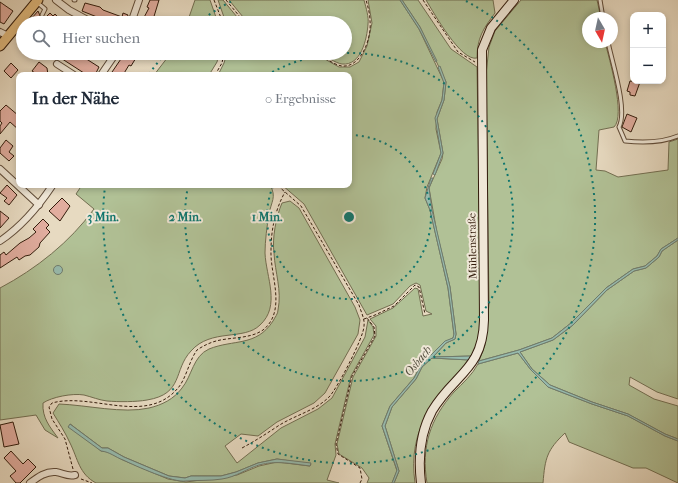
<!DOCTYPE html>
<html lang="de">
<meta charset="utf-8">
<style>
body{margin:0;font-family:"IM FELL French Canon",serif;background:#f6f6f7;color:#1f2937}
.controls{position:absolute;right:12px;top:12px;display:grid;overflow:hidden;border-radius:8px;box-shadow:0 2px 6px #0003}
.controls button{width:36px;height:36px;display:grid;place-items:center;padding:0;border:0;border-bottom:1px solid #e0e1e3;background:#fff;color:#1f2937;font:20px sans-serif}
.compass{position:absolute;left:582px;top:12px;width:36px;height:36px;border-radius:50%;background:#fff;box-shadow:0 2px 6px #0003;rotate:171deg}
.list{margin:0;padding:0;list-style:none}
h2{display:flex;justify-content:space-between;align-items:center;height:52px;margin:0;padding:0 16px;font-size:17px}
h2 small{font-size:13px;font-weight:400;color:#747a83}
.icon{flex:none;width:22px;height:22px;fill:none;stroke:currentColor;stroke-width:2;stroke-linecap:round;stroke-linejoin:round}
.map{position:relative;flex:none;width:678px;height:483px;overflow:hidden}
.search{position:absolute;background:#fff;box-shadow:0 2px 6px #0003;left:16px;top:16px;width:336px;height:44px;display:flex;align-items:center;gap:10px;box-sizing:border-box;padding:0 14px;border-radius:22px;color:#747a83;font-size:15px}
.panel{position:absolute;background:#fff;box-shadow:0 2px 6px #0003;left:16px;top:72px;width:336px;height:116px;border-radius:8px}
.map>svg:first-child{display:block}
.green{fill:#b1c196;stroke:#726e51;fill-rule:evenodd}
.water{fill:#97bbae;stroke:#6f7b6d}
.building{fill:#e1ad9f;stroke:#331c0c}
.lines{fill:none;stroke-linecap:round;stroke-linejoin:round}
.lane-casing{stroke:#604c39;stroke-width:5}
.street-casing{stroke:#604c39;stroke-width:8}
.secondary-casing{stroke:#331c0c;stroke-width:10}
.primary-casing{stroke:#331c0c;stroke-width:11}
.path{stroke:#331c0c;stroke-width:1;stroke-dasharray:3 2;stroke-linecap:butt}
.lane{stroke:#efe7d7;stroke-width:3}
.street{stroke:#efe7d7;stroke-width:6}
.secondary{stroke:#efe7d7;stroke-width:8}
.primary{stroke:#e4bd80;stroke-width:9}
.ring{fill:none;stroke:#0f766e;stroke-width:2;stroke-dasharray:2 4}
.labels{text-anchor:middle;stroke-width:4;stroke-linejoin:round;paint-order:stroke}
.street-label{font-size:11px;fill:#331c0c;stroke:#efe7d7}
.water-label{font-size:12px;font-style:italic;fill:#514c3d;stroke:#efe7d7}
.centre{fill:#0f766e;stroke:#efe7d7;stroke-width:2}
.ring-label{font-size:12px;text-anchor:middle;font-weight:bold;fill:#0f766e;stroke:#efe7d7;stroke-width:4;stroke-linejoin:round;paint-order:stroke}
</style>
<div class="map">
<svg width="678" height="483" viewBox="0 0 678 483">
<rect width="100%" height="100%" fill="#e7dac1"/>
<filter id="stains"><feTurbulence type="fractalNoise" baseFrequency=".005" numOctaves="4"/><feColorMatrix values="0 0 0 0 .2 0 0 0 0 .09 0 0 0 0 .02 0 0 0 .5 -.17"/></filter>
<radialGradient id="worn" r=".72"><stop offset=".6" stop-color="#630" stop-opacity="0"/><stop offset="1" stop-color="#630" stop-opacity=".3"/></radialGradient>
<g class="green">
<polygon points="195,0 210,0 218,23 187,23"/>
<polygon points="218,0 223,0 242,23 226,23"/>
<path d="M229,0H364C366,8 369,17 368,24C367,39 361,66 342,64C335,63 326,56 320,53H345V23H248Z"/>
<polygon points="368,0 400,0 419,29 444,82 442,100 437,112 436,129 441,153 427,187 425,198 430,210 448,288 454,335 453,338 445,342 421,365 414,378 390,406 382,426 397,471 392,483 367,483 369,478 362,468 339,454 337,444 353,377 376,336 376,326 370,319 393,308 415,288 418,289 423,316 432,314 426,311 420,285 416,283 410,286 393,304 367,315 304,204 282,185 349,185 349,75 218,75 224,63 227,53 314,53 339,67 350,67 359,62 367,46 372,23"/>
<polygon points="402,0 418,0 451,49 477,67 481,319 478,342 472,356 433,357 446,343 455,339 456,334 450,287 437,233 429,188 442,159 443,153 437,119 444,100 446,82 420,27"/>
<path d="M426,0H493L495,13C483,29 477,38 477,58C461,62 434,13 426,0Z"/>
<path d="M521,0H597L601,18H588V42H605C609,58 626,116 614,127L599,130L596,170L605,171L618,177L668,170L669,142L678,139V238L661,249L657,256L645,266L633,269L606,288L571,323L552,338L519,350L479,361L485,345L489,304L486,75L489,47L495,31Z"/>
<polygon points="171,53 219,53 217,62 209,75 154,75"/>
<path d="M82,185H270C277,197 271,202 269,214C267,226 265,241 265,253C266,277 281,306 260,325C244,341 211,328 191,351C173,370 184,394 147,400C136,402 119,402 107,401C99,400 92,397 84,395C72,393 52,397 43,403C42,418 50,427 58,438L45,430L36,415L0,420V288C36,269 70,242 94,209L76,194Z"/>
<path d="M290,201L299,208L355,307L360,320L358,334L325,393L314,403L277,422L258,436L241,434L225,446L237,463L281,428L318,409L332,398L365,337L368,320L373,327L374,335L351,376L335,444L336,455L327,480L339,483H96C79,474 78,459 70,443C65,432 59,423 53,413L59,404C87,405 123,414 149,408C162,405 174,399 182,388C192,376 193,356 209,349C234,339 256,347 273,321C275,317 278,314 278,310C282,290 275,273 274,253C272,238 276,217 282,203ZM70,424L102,448H108L124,457L169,476L185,478L191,476H221L236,472L258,463L277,459L311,464L310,466L277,462L259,466L237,475L186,482L168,479L123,460L107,451H101Z"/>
<polygon points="678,240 678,399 657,392 630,377 629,385 654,399 678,406 678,439 665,434 628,414 592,402 550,385 532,369 520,352 553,340 573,325 607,290 634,271 646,268 659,257 662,251"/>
<path d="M518,353L531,370L548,387L592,404L628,416L665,436L678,441V483L646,468H633L569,442L565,433C547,450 545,458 543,483H427C421,447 430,419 454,392C463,383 472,375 478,364Z"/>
<path d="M432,358L470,360C435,397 407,429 415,483H394L399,471L385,426L392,407L416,379L422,367Z"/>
</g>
<g class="water">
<polygon points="400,0 402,0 420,27 437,61 436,62 419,29"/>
<polygon points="440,66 446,82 444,100 437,119 443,153 435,175 433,174 441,153 435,118 442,100 444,83 438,67"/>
<polygon points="431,178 433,178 429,188 432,210 450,287 456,334 455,339 446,343 433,357 472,356 470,360 432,358 422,367 416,379 392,407 385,426 399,471 394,483 392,483 397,470 382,426 390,406 414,378 421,365 445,341 453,338 454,334 448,288 430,210 425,198"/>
<polygon points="678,238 678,240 662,251 659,257 646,268 634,271 607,290 573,325 553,340 520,352 532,369 550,385 592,402 628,414 665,434 678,439 678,441 665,436 628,416 592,404 548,387 531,370 518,353 478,364 479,361 519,350 552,338 571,323 606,288 633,269 645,266 657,256 661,249"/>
<circle cx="58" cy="270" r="4.5"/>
<path d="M70,424L102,448H108L124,457L169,476L185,478L191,476H221L236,472L258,463L277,459L311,463L310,466C293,464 276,460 259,465C246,469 236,477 222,479C210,481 198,480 186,481C173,483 136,466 123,460C115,457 110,452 101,451L68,427Z"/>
</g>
<g class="building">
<polygon points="150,0 159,0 152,23 141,23 149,8 147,7"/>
<polygon points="0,2 13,11 4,24 0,22"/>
<polygon points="85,3 100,7 103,10 122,17 123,13 128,15 125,23 112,23 82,11"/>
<polygon points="38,11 41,18 45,18 50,13 53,16 55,14 64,23 38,23 37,20 31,19"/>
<polygon points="53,53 77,53 99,67 95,75 87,75"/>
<polygon points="125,53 139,53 131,66 129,65 123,75 110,75"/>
<polygon points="39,62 47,68 48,75 38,75 32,71"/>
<polygon points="11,63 18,70 11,78 4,71"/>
<polygon points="630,81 640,82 635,96 630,95 630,92 627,91"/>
<polygon points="6,105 19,116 19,130 10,122 0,134 0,126 2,123 0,121 0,111"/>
<polygon points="627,114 637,118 631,132 622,127"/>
<polygon points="6,140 13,146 9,152 14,156 9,161 0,153 0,148"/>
<polygon points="7,185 17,195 9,205 4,201 7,198 0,193"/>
<polygon points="62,198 70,206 60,221 49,211"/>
<polygon points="0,211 9,218 0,228"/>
<polygon points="43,219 49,225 46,228 50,232 40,243 39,247 30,255 25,256 19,260 17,257 0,268 0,255 4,252 6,255 20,243 29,238 36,232 33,229"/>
<polygon points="13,422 19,444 4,447 0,425"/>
<polygon points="11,451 23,464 28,459 36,467 20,483 16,483 10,476 16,471 4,458"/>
</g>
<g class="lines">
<defs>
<g id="lane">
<polyline points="74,0 75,0"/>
<polyline points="600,0 603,18"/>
<polyline points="38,3 45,9 42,15"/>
<polyline points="24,18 32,23 35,22"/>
<path d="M608,42C612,62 628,110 619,127L625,141C643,143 661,143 678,136"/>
</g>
<g id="street">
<polyline points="56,0 69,10 93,23"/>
<polyline points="131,23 139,0"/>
<polyline points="0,32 8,36"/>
<polyline points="57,64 74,75"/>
<polyline points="101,75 116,53"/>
<polyline points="0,169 39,205"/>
<path d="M0,241C21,227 38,207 52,186"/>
<path d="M30,483C38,477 46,471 56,472C63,473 67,477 75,475"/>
</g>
<path id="secondary" d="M421,483C418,458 420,433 432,411C454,374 483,370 484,320L482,50L491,28L514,0"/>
<polyline id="primary" points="0,46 38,0"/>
</defs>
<use href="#lane" class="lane-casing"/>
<use href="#street" class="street-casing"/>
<use href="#secondary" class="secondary-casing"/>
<use href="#primary" class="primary-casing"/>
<g class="path">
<polyline points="214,0 223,23"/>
<polyline points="226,0 245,23"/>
<polyline points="423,0 458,52 475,62"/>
<path d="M317,53C324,57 334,65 342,66C361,68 372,38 370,21C370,14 368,7 366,0"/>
<polyline points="215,75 222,63 224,53"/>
<polyline points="364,319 375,315 394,306 415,285 419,287 425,314"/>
<path d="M242,448C255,441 266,434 278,426C295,415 315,411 329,397C337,389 364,337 364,326C365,319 361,312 359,305L301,206L277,185"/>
<path d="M73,469L65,439L52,419L49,407L52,403C92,392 146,426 178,388C186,379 189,361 197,350C203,346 209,343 216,341C231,337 250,339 263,330C287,311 270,275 271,251C271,230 275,210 285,192"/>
<polyline points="81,479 92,483"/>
<polyline points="360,483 362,479 360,468 338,454 336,444 352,376 375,336 374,327 367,318"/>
</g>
<use href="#lane" class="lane"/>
<use href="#street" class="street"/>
<use href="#secondary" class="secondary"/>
<use href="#primary" class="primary"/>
</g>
<g class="ring">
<path d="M350 135A82 82 0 1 1 273 186"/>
<path d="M267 75A164 164 0 1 1 188 186"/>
<path d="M149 74A246 246 0 0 1 165 54M199 22A246 246 0 0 1 232 1M466 1A246 246 0 1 1 105 187"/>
</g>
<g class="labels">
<g class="street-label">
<text transform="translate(472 246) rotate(-91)" y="4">Mühlenstraße</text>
</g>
<g class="water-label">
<text transform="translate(418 361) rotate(-51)" y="4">Osbach</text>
</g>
</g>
<circle cx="349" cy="217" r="6" class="centre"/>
<g class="ring-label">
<text x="267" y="221">1 Min.</text>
<text x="103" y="221">3 Min.</text>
<text x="185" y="221">2 Min.</text>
</g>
<rect width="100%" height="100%" filter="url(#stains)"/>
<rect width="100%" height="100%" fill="url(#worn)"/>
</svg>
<div class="controls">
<button>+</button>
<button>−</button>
</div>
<svg class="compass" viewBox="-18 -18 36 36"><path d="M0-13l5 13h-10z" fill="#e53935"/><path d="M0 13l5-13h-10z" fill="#747a83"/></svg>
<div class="search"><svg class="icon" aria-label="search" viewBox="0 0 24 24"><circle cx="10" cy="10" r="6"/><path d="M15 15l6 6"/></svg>Hier suchen</div>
<section class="panel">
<h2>In der Nähe<small>0 Ergebnisse</small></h2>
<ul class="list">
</ul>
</section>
</div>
